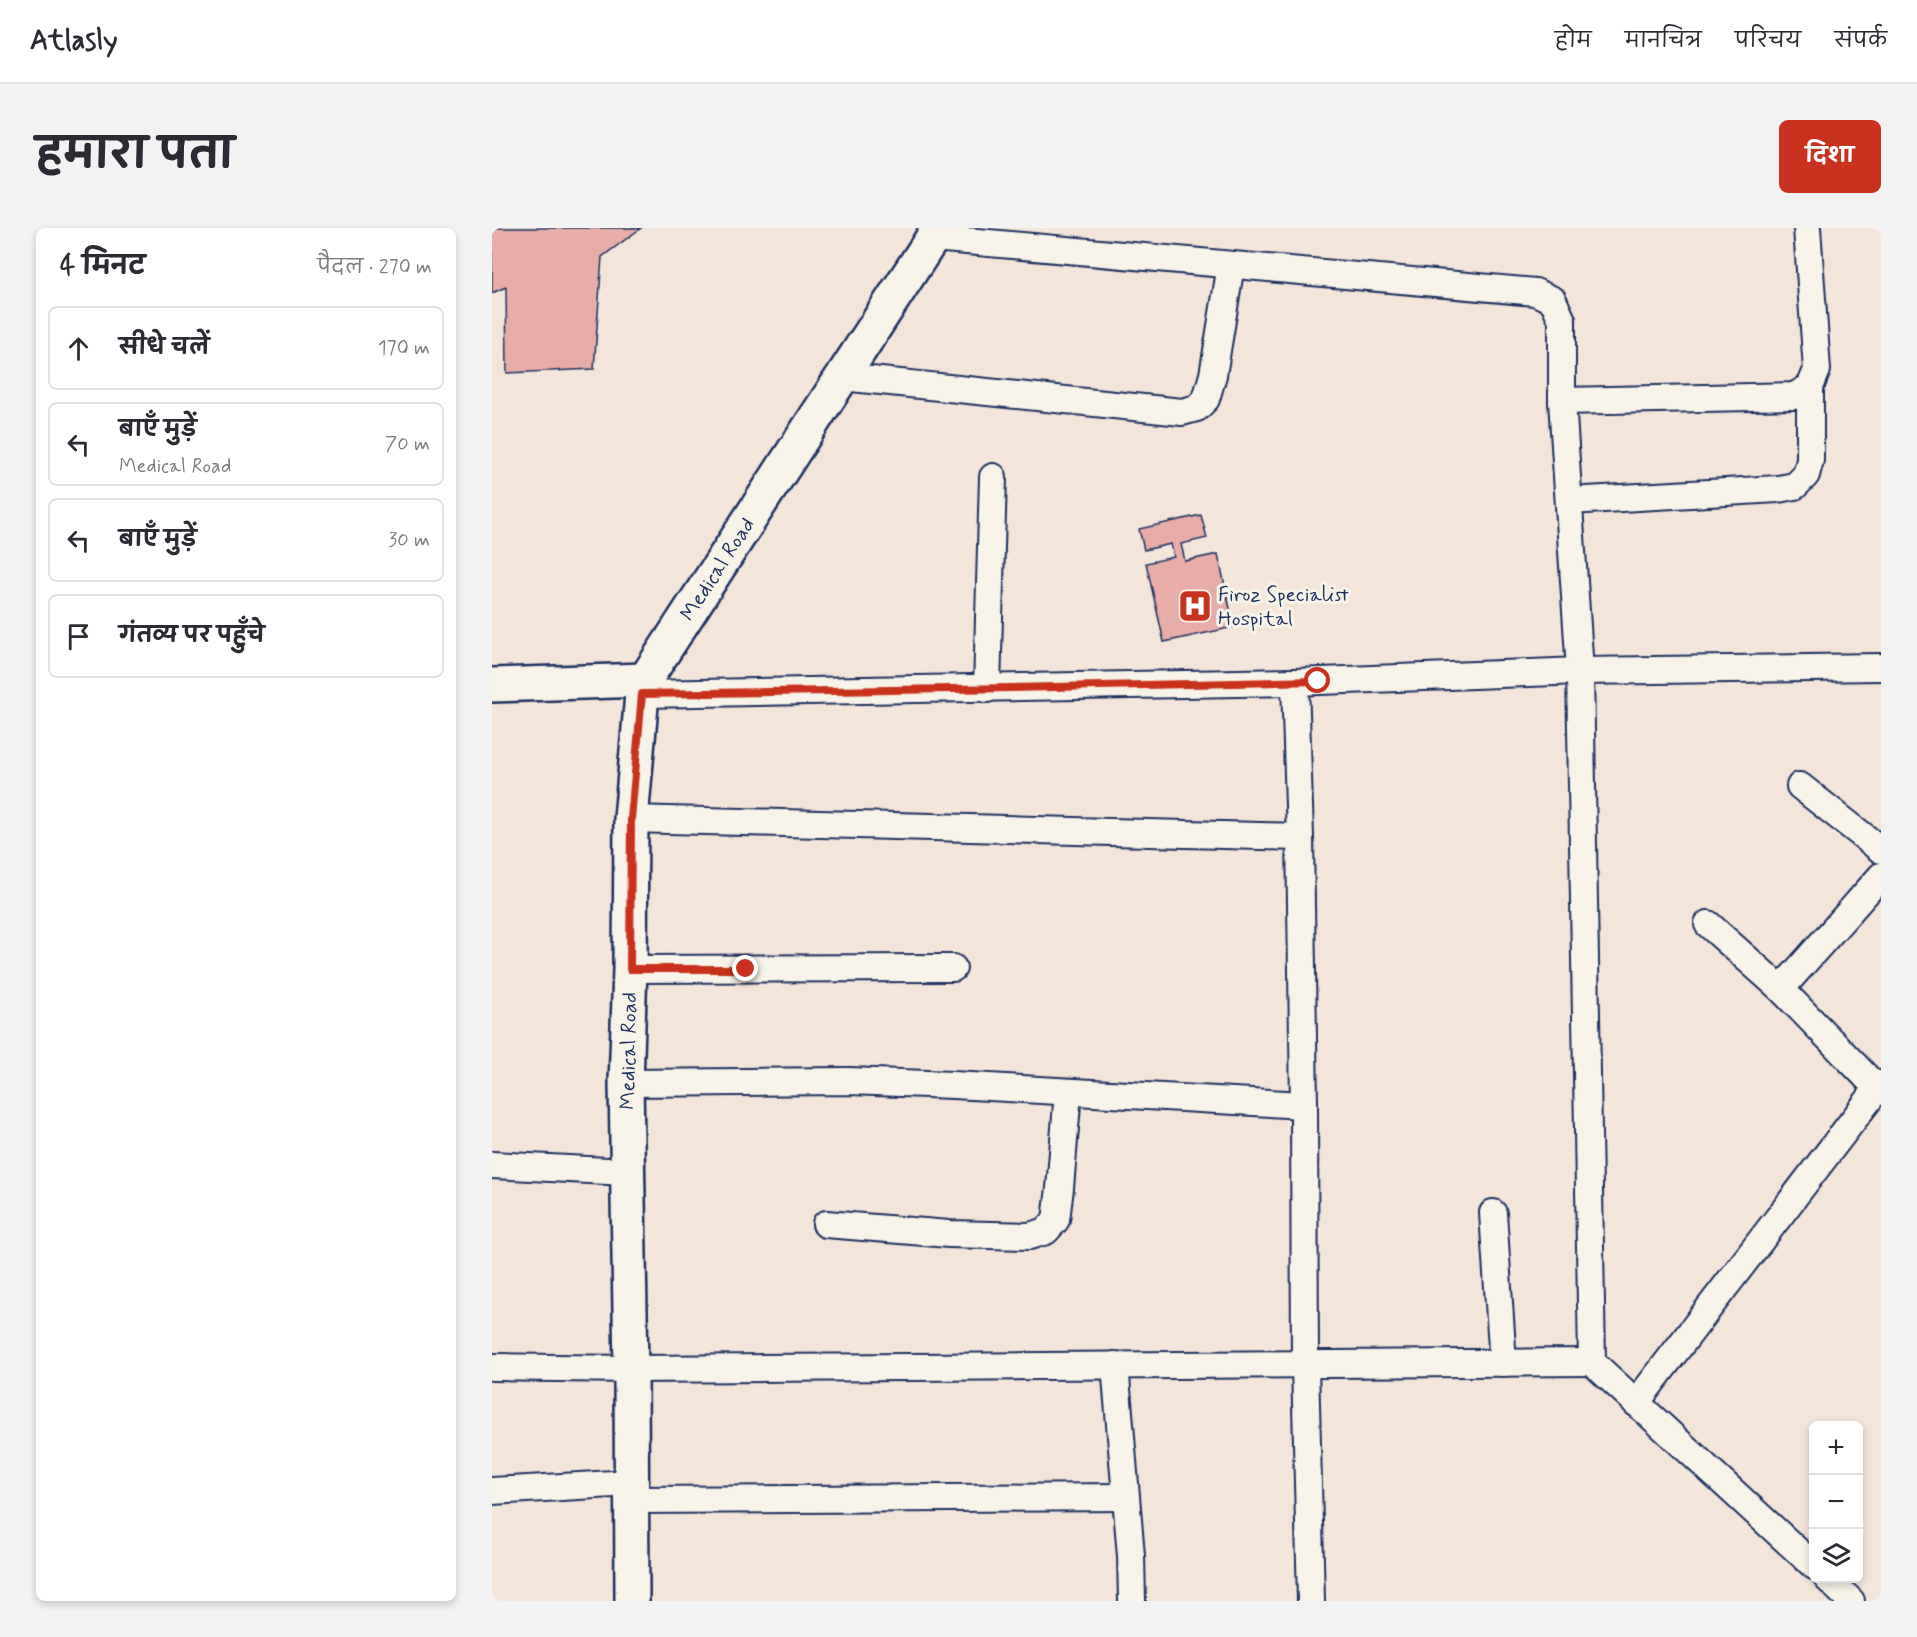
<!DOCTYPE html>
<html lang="hi">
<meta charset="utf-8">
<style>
body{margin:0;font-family:Mynerve,"Playpen Sans Deva",sans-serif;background:#f2f2f3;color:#2b2b33}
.controls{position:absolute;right:18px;bottom:18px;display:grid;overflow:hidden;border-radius:9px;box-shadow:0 3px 9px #0003}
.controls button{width:54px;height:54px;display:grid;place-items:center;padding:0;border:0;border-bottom:2px solid #e1e1e2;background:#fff;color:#2b2b33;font:30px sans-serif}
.stop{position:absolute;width:18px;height:18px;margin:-14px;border:4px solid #c8321e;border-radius:50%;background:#fff}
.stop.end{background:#c8321e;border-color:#fff;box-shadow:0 2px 6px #0008}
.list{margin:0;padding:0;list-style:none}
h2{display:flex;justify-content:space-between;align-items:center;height:78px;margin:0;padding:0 24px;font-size:26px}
h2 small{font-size:20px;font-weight:400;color:#7c7c81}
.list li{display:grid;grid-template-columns:39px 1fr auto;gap:18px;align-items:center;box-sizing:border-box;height:84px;margin:0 12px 12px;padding:0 12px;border:2px solid #e1e1e2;border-radius:9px}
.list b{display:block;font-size:22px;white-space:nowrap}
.list p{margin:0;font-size:20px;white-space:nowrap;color:#7c7c81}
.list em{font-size:20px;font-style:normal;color:#7c7c81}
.icon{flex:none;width:33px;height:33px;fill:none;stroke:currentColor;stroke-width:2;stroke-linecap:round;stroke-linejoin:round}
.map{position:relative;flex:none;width:1389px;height:1373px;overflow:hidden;border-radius:9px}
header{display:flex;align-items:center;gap:36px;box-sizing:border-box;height:84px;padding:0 30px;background:#fff;border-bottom:2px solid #e1e1e2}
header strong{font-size:28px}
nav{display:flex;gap:33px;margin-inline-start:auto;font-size:21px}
.intro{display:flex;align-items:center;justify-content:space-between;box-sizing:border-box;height:144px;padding:0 36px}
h1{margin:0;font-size:42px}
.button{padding:15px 27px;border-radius:9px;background:#c8321e;color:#fff;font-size:21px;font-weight:700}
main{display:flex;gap:36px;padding:0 36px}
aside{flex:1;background:#fff;border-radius:9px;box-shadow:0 3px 9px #0003}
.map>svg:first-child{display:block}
.building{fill:#e8ada8;stroke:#1b2f5e;stroke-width:1.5}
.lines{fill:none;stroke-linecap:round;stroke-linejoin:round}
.street-casing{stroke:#1b2f5e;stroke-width:30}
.secondary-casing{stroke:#1b2f5e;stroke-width:38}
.street{stroke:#f7f3e8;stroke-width:26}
.secondary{stroke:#f7f3e8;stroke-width:33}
.route{stroke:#c8321e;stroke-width:8}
.labels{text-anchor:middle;stroke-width:6;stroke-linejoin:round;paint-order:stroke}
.street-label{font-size:21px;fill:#1b2f5e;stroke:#f7f3e8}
.poi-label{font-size:21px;fill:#1b2f5e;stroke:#f7f3e8;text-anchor:start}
</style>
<header>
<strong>Atlasly</strong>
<nav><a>होम</a><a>मानचित्र</a><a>परिचय</a><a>संपर्क</a></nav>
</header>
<div class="intro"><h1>हमारा पता</h1><a class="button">दिशा</a></div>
<main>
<aside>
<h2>4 मिनट<small>पैदल · 270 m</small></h2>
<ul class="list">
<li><svg class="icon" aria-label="ahead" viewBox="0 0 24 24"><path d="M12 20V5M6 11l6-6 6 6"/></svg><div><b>सीधे चलें</b></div><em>170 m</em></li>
<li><svg class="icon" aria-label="left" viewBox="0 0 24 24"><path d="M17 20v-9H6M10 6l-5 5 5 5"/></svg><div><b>बाएँ मुड़ें</b><p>Medical Road</p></div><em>70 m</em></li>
<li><svg class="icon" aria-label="left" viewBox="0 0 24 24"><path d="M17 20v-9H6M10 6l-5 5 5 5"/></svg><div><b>बाएँ मुड़ें</b></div><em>30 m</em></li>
<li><svg class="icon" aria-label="arrive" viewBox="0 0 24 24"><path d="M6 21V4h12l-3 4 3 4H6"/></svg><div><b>गंतव्य पर पहुँचे</b></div></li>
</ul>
</aside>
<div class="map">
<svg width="1389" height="1373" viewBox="0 0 1389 1373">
<rect width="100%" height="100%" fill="#f4e5db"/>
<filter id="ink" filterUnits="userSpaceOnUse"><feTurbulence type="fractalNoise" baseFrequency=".0167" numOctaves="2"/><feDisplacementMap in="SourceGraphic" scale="12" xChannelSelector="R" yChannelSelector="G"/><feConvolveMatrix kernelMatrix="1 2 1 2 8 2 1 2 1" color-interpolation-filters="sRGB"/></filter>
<g filter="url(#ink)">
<g class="building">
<polygon points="0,0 149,0 110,29 102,141 15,145 14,59 0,65"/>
<polygon points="709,287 715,310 689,316 693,333 726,326 742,399 672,414 654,335 682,329 679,316 652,322 647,301"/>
</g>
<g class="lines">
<defs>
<g id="street">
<polyline points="1315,0 1325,142 1318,159 1302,168 1070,173 1088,443 1100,1134 1322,1338"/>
<polyline points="441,10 1043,64 1061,72 1070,92 1070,173"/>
<polyline points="350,149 690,184 705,180 714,171 721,147 739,37"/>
<polyline points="1077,273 1286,261 1303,258 1314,247 1318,232 1318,159"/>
<polyline points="803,454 808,609 812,877 813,1137 819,1373"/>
<polyline points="495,461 501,249"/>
<polyline points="150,466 803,454 1088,443 1389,439"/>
<polyline points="1308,558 1389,622"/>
<polyline points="139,591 808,609"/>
<polyline points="1216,696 1289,761"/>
<polyline points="138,741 461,740"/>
<polyline points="134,855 357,853 461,857 812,877"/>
<polyline points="1385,860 1289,761 1389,648"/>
<polyline points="0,937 135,944"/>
<polyline points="1001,985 1011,1135"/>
<polyline points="334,996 457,1006 538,1008 554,1003 564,992 568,960 576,864"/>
<polyline points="623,1137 639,1328 640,1373"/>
<polyline points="0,1139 139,1141 1100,1134"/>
<polyline points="1144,1175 1389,856"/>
<polyline points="0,1263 139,1255"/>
<polyline points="140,1272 634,1269"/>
<polyline points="1335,1350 1359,1373"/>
</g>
<g id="secondary">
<polyline points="0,457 153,452"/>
<polyline points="140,1373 139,1141 134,855 138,741 139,591 150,466 153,452 447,0"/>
</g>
</defs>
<use href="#street" class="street-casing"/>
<use href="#secondary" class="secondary-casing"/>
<use href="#street" class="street"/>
<use href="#secondary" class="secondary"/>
</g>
</g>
<g class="lines" filter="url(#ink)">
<polyline class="route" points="254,741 138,741 139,591 150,466 519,460 826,453"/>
</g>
<defs>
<symbol id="hospital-square" viewBox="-11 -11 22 22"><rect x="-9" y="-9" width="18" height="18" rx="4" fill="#c8321e" stroke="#f7f3e8"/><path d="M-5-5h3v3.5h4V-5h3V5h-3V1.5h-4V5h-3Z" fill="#fff"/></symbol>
</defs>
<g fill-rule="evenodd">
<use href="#hospital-square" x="684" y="359" width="38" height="38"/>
</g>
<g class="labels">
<g class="street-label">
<text transform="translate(225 341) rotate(-57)" y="7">Medical Road</text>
<text transform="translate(136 823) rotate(-89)" y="7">Medical Road</text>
</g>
<g class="poi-label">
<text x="726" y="373">Firoz Specialist<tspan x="726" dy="24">Hospital</tspan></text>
</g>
</g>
</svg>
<div class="controls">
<button>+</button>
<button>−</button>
<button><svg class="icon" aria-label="layers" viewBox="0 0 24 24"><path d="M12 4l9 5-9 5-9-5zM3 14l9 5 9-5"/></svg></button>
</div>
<div class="stop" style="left:826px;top:453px"></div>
<div class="stop end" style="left:254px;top:741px"></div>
</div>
</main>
